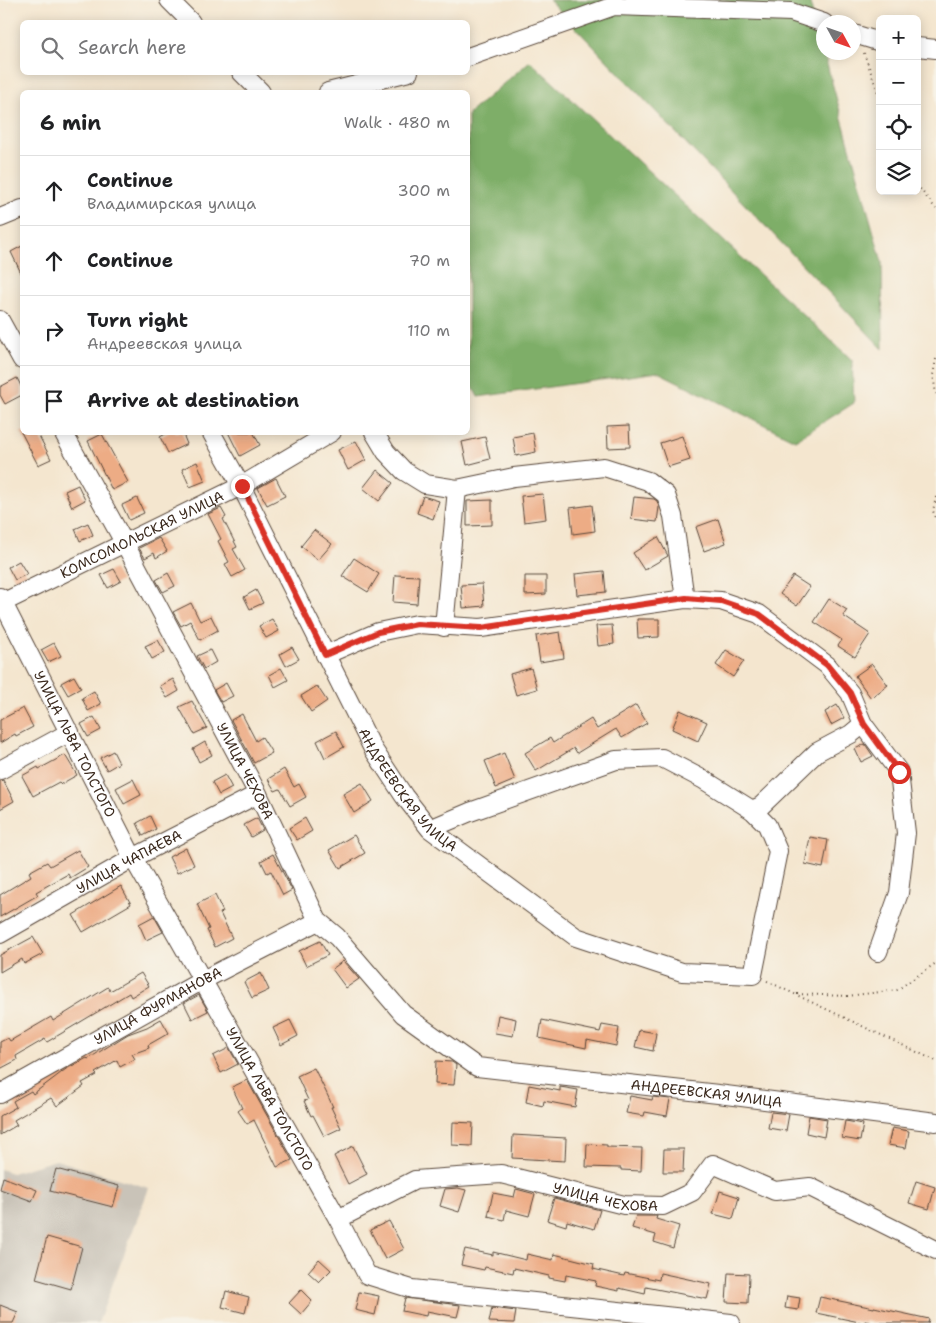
<!DOCTYPE html>
<meta charset="utf-8">
<style>
body{margin:0;font-family:"Shantell Sans",sans-serif;background:#f2f2f2;color:#202124}
.controls{position:absolute;right:15px;top:15px;display:grid;overflow:hidden;border-radius:8px;box-shadow:0 2px 12px #0003}
.controls button{width:45px;height:45px;display:grid;place-items:center;padding:0;border:0;border-bottom:1px solid #e0e0e0;background:#fff;color:#202124;font:25px sans-serif}
.compass{position:absolute;left:816px;top:15px;width:45px;height:45px;border-radius:50%;background:#fff;box-shadow:0 2px 12px #0003;rotate:130deg}
.stop{position:absolute;width:15px;height:15px;margin:-11px;border:4px solid #d93025;border-radius:50%;background:#fff}
.stop.end{background:#d93025;border-color:#fff;box-shadow:0 1px 5px #0008}
.list{margin:0;padding:0;list-style:none}
h2{display:flex;justify-content:space-between;align-items:center;height:65px;margin:0;padding:0 20px;font-size:21px}
h2 small{font-size:16px;font-weight:400;color:#757577}
.list li{display:grid;grid-template-columns:32px 1fr auto;gap:15px;align-items:center;box-sizing:border-box;height:70px;padding:0 20px;border-top:1px solid #e0e0e0}
.list b{display:block;font-size:19px;white-space:nowrap}
.list p{margin:0;font-size:16px;white-space:nowrap;color:#757577}
.list em{font-size:16px;font-style:normal;color:#757577}
.icon{flex:none;width:28px;height:28px;fill:none;stroke:currentColor;stroke-width:2;stroke-linecap:round;stroke-linejoin:round}
.map{position:relative;flex:none;width:936px;height:1323px;overflow:hidden}
.search{position:absolute;background:#fff;box-shadow:0 2px 12px #0003;left:20px;top:20px;width:450px;height:55px;display:flex;align-items:center;gap:12px;box-sizing:border-box;padding:0 18px;border-radius:8px;color:#757577;font-size:19px}
.panel{position:absolute;background:#fff;box-shadow:0 2px 12px #0003;left:20px;top:90px;width:450px;height:345px;border-radius:8px}
.map>svg:first-child{display:block}
.industrial{fill:#c9c3b8}
.forest{fill:#7eae68;stroke:#5c6c43}
.building{fill:#edac85}
.lines{fill:none;stroke-linecap:round;stroke-linejoin:round}
.minor-casing{stroke:#574639;stroke-width:20}
.path{stroke:#574639;stroke-width:2;stroke-dasharray:1 4;stroke-linecap:butt}
.minor{stroke:#fff;stroke-width:18}
.route{stroke:#d93025;stroke-width:6}
.labels{text-anchor:middle;stroke-width:4;stroke-linejoin:round;paint-order:stroke}
.street-label{font-size:14px;fill:#3b2a1e;stroke:#f7f3e8}
</style>
<div class="map">
<svg width="936" height="1323" viewBox="0 0 936 1323">
<rect width="100%" height="100%" fill="#f7f3e8"/>
<filter id="ink" filterUnits="userSpaceOnUse"><feTurbulence type="fractalNoise" baseFrequency=".02" numOctaves="2"/><feDisplacementMap in="SourceGraphic" scale="10" xChannelSelector="R" yChannelSelector="G"/><feConvolveMatrix kernelMatrix="1 2 1 2 8 2 1 2 1" color-interpolation-filters="sRGB"/></filter>
<filter id="wash" filterUnits="userSpaceOnUse"><feTurbulence type="fractalNoise" baseFrequency=".0096" numOctaves="4" result="noise"/><feDisplacementMap in="SourceGraphic" scale="20" xChannelSelector="R" yChannelSelector="G"/><feGaussianBlur stdDeviation="1.12" result="paint"/><feColorMatrix in="noise" values="0 0 0 0 0 0 0 0 0 0 0 0 0 0 0 0 0 1.4 0 .05"/><feComposite in="paint" operator="in"/></filter>
<g filter="url(#wash)">
<rect width="100%" height="100%" fill="#f4e6cf"/>
<polygon class="industrial" points="56,1160 149,1188 98,1323 0,1323 0,1169 12,1173"/>
<g class="forest">
<polygon points="549,0 809,0 882,262 883,349"/>
<polygon points="530,61 852,360 854,403 795,440 658,372 478,397 468,378 468,114"/>
</g>
<g id="blocks">
<g class="building">
<polygon points="22,246 22,275 11,252"/>
<polygon points="17,378 22,388 22,395 5,404 0,395 0,387"/>
<polygon points="629,426 630,447 608,448 607,427"/>
<polygon points="21,432 37,432 51,459 38,465"/>
<polygon points="169,432 182,432 187,444 168,453 160,437"/>
<polygon points="228,432 253,432 260,445 240,456"/>
<polygon points="533,433 536,452 516,456 513,437"/>
<polygon points="102,434 128,482 112,490 88,441"/>
<polygon points="682,436 690,460 668,467 660,443"/>
<polygon points="485,437 490,459 467,465 462,442"/>
<polygon points="356,441 366,460 348,470 338,450"/>
<polygon points="197,462 205,481 190,487 182,469"/>
<polygon points="377,470 393,483 379,501 363,488"/>
<polygon points="276,478 285,496 267,505 258,488"/>
<polygon points="78,485 85,500 72,507 65,491"/>
<polygon points="543,494 546,519 524,522 521,496"/>
<polygon points="423,496 439,501 433,519 417,513"/>
<polygon points="634,497 654,499 657,501 659,507 657,522 631,519"/>
<polygon points="137,498 144,513 129,520 122,505"/>
<polygon points="492,500 492,525 467,526 467,501"/>
<polygon points="592,505 595,531 573,534 570,508"/>
<polygon points="221,508 226,517 223,519 237,547 233,549 245,570 232,577 225,564 229,562 218,541 221,539 208,514"/>
<polygon points="718,519 726,543 704,551 696,527"/>
<polygon points="88,523 93,535 80,541 75,529"/>
<polygon points="314,530 332,544 318,560 301,546"/>
<polygon points="658,537 668,556 644,570 633,553"/>
<polygon points="159,538 167,551 156,558 154,553 145,558 139,548"/>
<polygon points="354,558 379,574 368,592 342,576"/>
<polygon points="19,561 27,574 15,580 8,567"/>
<polygon points="114,569 121,581 108,588 101,575"/>
<polygon points="604,571 606,592 577,595 575,574"/>
<polygon points="168,573 175,586 163,592 156,580"/>
<polygon points="395,575 419,576 417,604 393,602"/>
<polygon points="525,576 546,576 546,594 525,595"/>
<polygon points="793,576 810,587 797,606 780,594"/>
<polygon points="482,584 484,606 463,608 461,585"/>
<polygon points="256,590 263,603 250,609 244,597"/>
<polygon points="829,599 847,610 843,616 870,634 855,657 838,646 842,640 814,622"/>
<polygon points="191,603 200,621 211,616 218,630 200,640 190,621 181,626 173,612"/>
<polygon points="272,619 279,631 266,638 259,626"/>
<polygon points="637,619 659,619 659,637 638,638"/>
<polygon points="612,625 614,644 598,646 596,626"/>
<polygon points="560,632 564,658 540,662 536,636"/>
<polygon points="158,640 165,652 152,659 145,646"/>
<polygon points="54,643 61,656 48,662 41,650"/>
<polygon points="292,647 299,659 286,666 280,654"/>
<polygon points="210,650 216,662 204,669 197,656"/>
<polygon points="726,650 744,661 733,677 716,665"/>
<polygon points="872,664 888,685 871,698 855,676"/>
<polygon points="281,668 288,680 275,687 269,675"/>
<polygon points="531,668 537,689 516,695 510,674"/>
<polygon points="74,676 81,688 68,695 61,683"/>
<polygon points="173,679 179,691 167,698 160,686"/>
<polygon points="226,683 233,696 221,702 214,690"/>
<polygon points="317,686 327,701 311,712 301,696"/>
<polygon points="94,691 101,704 88,711 82,698"/>
<polygon points="192,701 207,728 194,734 179,707"/>
<polygon points="636,705 647,723 622,738 616,729 577,753 574,748 536,771 525,753 550,738 553,743 591,719 597,729"/>
<polygon points="837,705 844,718 831,725 825,712"/>
<polygon points="23,708 33,727 16,736 15,734 0,743 0,720"/>
<polygon points="680,710 707,722 698,741 672,729"/>
<polygon points="242,714 256,741 262,737 272,753 254,763 231,720"/>
<polygon points="94,717 101,730 88,737 81,724"/>
<polygon points="336,731 344,747 325,758 317,741"/>
<polygon points="205,742 212,755 199,762 193,749"/>
<polygon points="865,744 873,756 861,762 855,749"/>
<polygon points="113,751 119,763 107,770 100,758"/>
<polygon points="504,753 515,780 496,788 485,761"/>
<polygon points="65,755 77,775 61,784 59,782 33,796 22,776 38,767 39,769"/>
<polygon points="284,769 294,787 299,784 306,797 290,806 280,789 275,791 268,779"/>
<polygon points="225,775 232,788 219,795 212,782"/>
<polygon points="133,779 141,795 124,804 116,788"/>
<polygon points="3,780 14,801 0,809 0,781"/>
<polygon points="362,783 373,801 354,813 343,794"/>
<polygon points="150,816 156,829 143,836 137,823"/>
<polygon points="257,818 263,830 251,837 244,825"/>
<polygon points="305,818 312,831 297,840 289,828"/>
<polygon points="354,835 365,853 340,868 329,850"/>
<polygon points="810,837 828,840 823,868 805,864"/>
<polygon points="186,848 194,865 177,873 169,857"/>
<polygon points="78,850 88,867 70,878 68,874 36,892 38,895 0,917 0,895 31,876 29,872 47,862 50,866"/>
<polygon points="273,854 292,890 283,895 271,871 267,873 261,861"/>
<polygon points="121,886 131,904 83,932 73,915"/>
<polygon points="215,895 223,912 220,913 232,938 215,947 207,930 209,929 197,904"/>
<polygon points="154,916 163,932 146,940 139,924"/>
<polygon points="33,937 43,954 24,964 22,959 0,972 0,955"/>
<polygon points="320,941 328,955 306,966 299,951"/>
<polygon points="343,961 359,979 346,988 332,969"/>
<polygon points="141,973 149,986 131,997 129,993 47,1042 45,1039 16,1056 17,1060 0,1069 0,1042 8,1038 10,1041 51,1017 53,1021 108,987 110,991"/>
<polygon points="261,973 269,990 252,998 244,982"/>
<polygon points="199,995 208,1011 192,1019 184,1003"/>
<polygon points="498,1015 516,1019 513,1036 495,1033"/>
<polygon points="161,1019 169,1033 148,1045 149,1048 132,1054 135,1059 120,1067 117,1060 95,1073 97,1075 82,1083 84,1086 57,1106 51,1098 14,1120 17,1125 0,1135 0,1116 16,1107 13,1101 31,1091 33,1094 66,1069 87,1058 88,1059 128,1034 147,1027"/>
<polygon points="290,1020 298,1036 281,1045 273,1028"/>
<polygon points="542,1020 600,1032 602,1025 619,1028 616,1046 587,1040 586,1048 539,1038"/>
<polygon points="639,1030 656,1033 653,1051 635,1047"/>
<polygon points="229,1048 238,1064 221,1073 213,1056"/>
<polygon points="436,1061 452,1062 456,1065 454,1085 435,1084"/>
<polygon points="314,1068 326,1092 333,1107 331,1107 341,1128 324,1136 313,1115 311,1116 304,1101 308,1100 297,1076"/>
<polygon points="247,1080 292,1160 277,1167 254,1120 247,1124 238,1111 242,1108 232,1087"/>
<polygon points="529,1085 560,1091 560,1087 578,1090 575,1107 544,1101 543,1106 526,1102"/>
<polygon points="630,1096 652,1100 653,1097 670,1099 667,1116 645,1112 644,1116 626,1113"/>
<polygon points="771,1112 789,1114 786,1131 768,1128"/>
<polygon points="809,1116 827,1119 824,1137 806,1133"/>
<polygon points="845,1121 863,1124 860,1141 842,1138"/>
<polygon points="453,1122 473,1123 472,1146 452,1145"/>
<polygon points="892,1128 909,1131 906,1148 888,1145"/>
<polygon points="513,1135 566,1138 565,1161 512,1158"/>
<polygon points="587,1144 607,1145 607,1147 642,1148 641,1171 621,1170 621,1168 586,1167"/>
<polygon points="353,1146 367,1174 348,1184 334,1156"/>
<polygon points="664,1149 684,1149 683,1172 663,1172"/>
<polygon points="56,1169 119,1186 113,1207 50,1191"/>
<polygon points="3,1177 37,1190 32,1201 0,1189"/>
<polygon points="916,1181 935,1187 929,1209 909,1203"/>
<polygon points="458,1188 466,1190 459,1212 440,1206 445,1189"/>
<polygon points="516,1189 535,1194 529,1216 506,1210 504,1220 488,1216 493,1193 514,1197"/>
<polygon points="720,1191 739,1197 733,1219 713,1214"/>
<polygon points="554,1198 600,1210 594,1229 567,1221 566,1226 547,1220"/>
<polygon points="636,1216 657,1216 656,1219 679,1226 673,1248 654,1242 656,1235 632,1228"/>
<polygon points="389,1221 404,1249 385,1259 370,1230"/>
<polygon points="47,1237 82,1247 71,1289 36,1279"/>
<polygon points="465,1249 493,1255 493,1252 526,1260 527,1254 553,1260 554,1254 594,1264 593,1269 624,1276 625,1273 659,1280 660,1273 711,1284 707,1299 646,1287 645,1294 619,1288 619,1291 595,1286 596,1281 566,1275 565,1281 549,1278 549,1276 514,1268 513,1273 485,1267 484,1270 461,1265"/>
<polygon points="319,1259 331,1270 319,1282 308,1272"/>
<polygon points="728,1273 749,1274 748,1303 726,1302"/>
<polygon points="301,1290 312,1301 301,1314 289,1303"/>
<polygon points="226,1291 249,1297 245,1313 222,1307"/>
<polygon points="359,1292 379,1296 375,1315 355,1310"/>
<polygon points="787,1296 800,1298 798,1310 785,1308"/>
<polygon points="820,1297 874,1308 874,1307 929,1319 928,1323 873,1323 865,1321 864,1323 816,1313"/>
<polygon points="405,1298 460,1305 457,1317 427,1311 426,1316 402,1311"/>
<polygon points="0,1305 18,1312 13,1323 0,1323"/>
<polygon points="492,1308 516,1311 514,1323 489,1322"/>
</g>
</g>
</g>
<g filter="url(#ink)">
<use href="#blocks" fill-opacity="0" stroke="#574639" stroke-width="1"/>
<g class="lines">
<defs>
<g id="minor">
<polyline points="169,0 191,22"/>
<polyline points="854,34 880,42"/>
<polyline points="917,47 936,49"/>
<polyline points="468,57 614,6 791,12 824,23"/>
<polyline points="241,72 261,92"/>
<polyline points="328,92 409,72"/>
<polyline points="0,218 22,209"/>
<polyline points="0,320 22,360"/>
<path id="s1" d="M63,432L125,544L258,794L318,921L337,937L403,1014L477,1067L718,1094L936,1122"/>
<path id="s2" d="M211,432L241,486L373,749L404,796L430,829L576,937L682,972L753,975L778,851L767,825L752,810L704,780L662,758L616,760L470,812L430,829"/>
<polyline points="374,432 386,452 404,471 425,484 457,489 514,477 604,467 648,481 666,495 673,516 685,599"/>
<path id="s3" d="M0,597L133,858L338,1219L367,1275L412,1289L731,1323"/>
<path id="s4" d="M0,604L241,486L332,432"/>
<polyline points="444,627 457,489"/>
<polyline points="325,655 378,632 417,624 481,628 685,599 721,601 759,614 827,665 850,693 863,724 899,772 906,833 899,893 878,952"/>
<polyline points="0,770 70,732"/>
<polyline points="752,810 761,806 817,752 851,734 863,724"/>
<path id="s5" d="M0,934L133,858L258,794"/>
<path id="s6" d="M0,1094L203,980L318,921"/>
<path id="s7" d="M338,1219L415,1180L501,1174L624,1205L663,1206L692,1192L713,1164L775,1191L810,1187L936,1250"/>
</g>
</defs>
<use href="#minor" class="minor-casing"/>
<g class="path">
<polyline points="864,53 880,98"/>
<polyline points="917,185 936,209"/>
<polyline points="936,359 933,375 936,394"/>
<polyline points="936,497 933,511 936,518"/>
<polyline points="767,981 936,1061"/>
<polyline points="797,994 847,996 897,990 936,963"/>
</g>
<use href="#minor" class="minor"/>
</g>
</g>
<g class="lines" filter="url(#ink)">
<polyline class="route" points="242,486 325,655 378,632 417,624 481,628 686,598 721,601 759,614 827,665 850,693 864,724 899,772"/>
</g>
<g class="labels">
<g class="street-label">
<text dy="5" stroke="none"><textPath href="#s4" startOffset="158">КОМСОМОЛЬСКАЯ УЛИЦА</textPath></text>
<text dy="5" stroke="none"><textPath href="#s3" startOffset="165">УЛИЦА ЛЬВА ТОЛСТОГО</textPath></text>
<text dy="5" stroke="none"><textPath href="#s1" startOffset="385">УЛИЦА ЧЕХОВА</textPath></text>
<text dy="5" stroke="none"><textPath href="#s2" startOffset="410">АНДРЕЕВСКАЯ УЛИЦА</textPath></text>
<text dy="5" stroke="none"><textPath href="#s5" startOffset="148">УЛИЦА ЧАПАЕВА</textPath></text>
<text dy="5" stroke="none"><textPath href="#s6" startOffset="181">УЛИЦА ФУРМАНОВА</textPath></text>
<text dy="5" stroke="none"><textPath href="#s1" startOffset="1000">АНДРЕЕВСКАЯ УЛИЦА</textPath></text>
<text dy="5" stroke="none"><textPath href="#s3" startOffset="570">УЛИЦА ЛЬВА ТОЛСТОГО</textPath></text>
<text dy="5" stroke="none"><textPath href="#s7" startOffset="280">УЛИЦА ЧЕХОВА</textPath></text>
</g>
</g>
</svg>
<div class="controls">
<button>+</button>
<button>−</button>
<button><svg class="icon" aria-label="locate" viewBox="0 0 24 24"><circle cx="12" cy="12" r="6"/><path d="M12 2v4M12 18v4M2 12h4M18 12h4"/></svg></button>
<button><svg class="icon" aria-label="layers" viewBox="0 0 24 24"><path d="M12 4l9 5-9 5-9-5zM3 14l9 5 9-5"/></svg></button>
</div>
<svg class="compass" viewBox="-18 -18 36 36"><path d="M0-13l5 13h-10z" fill="#e53935"/><path d="M0 13l5-13h-10z" fill="#757577"/></svg>
<div class="stop" style="left:899px;top:772px"></div>
<div class="stop end" style="left:242px;top:486px"></div>
<div class="search"><svg class="icon" aria-label="search" viewBox="0 0 24 24"><circle cx="10" cy="10" r="6"/><path d="M15 15l6 6"/></svg>Search here</div>
<section class="panel">
<h2>6 min<small>Walk · 480 m</small></h2>
<ul class="list">
<li><svg class="icon" aria-label="ahead" viewBox="0 0 24 24"><path d="M12 20V5M6 11l6-6 6 6"/></svg><div><b>Continue</b><p>Владимирская улица</p></div><em>300 m</em></li>
<li><svg class="icon" aria-label="ahead" viewBox="0 0 24 24"><path d="M12 20V5M6 11l6-6 6 6"/></svg><div><b>Continue</b></div><em>70 m</em></li>
<li><svg class="icon" aria-label="right" viewBox="0 0 24 24"><path d="M7 20v-9h11M14 6l5 5-5 5"/></svg><div><b>Turn right</b><p>Андреевская улица</p></div><em>110 m</em></li>
<li><svg class="icon" aria-label="arrive" viewBox="0 0 24 24"><path d="M6 21V4h12l-3 4 3 4H6"/></svg><div><b>Arrive at destination</b></div></li>
</ul>
</section>
</div>
